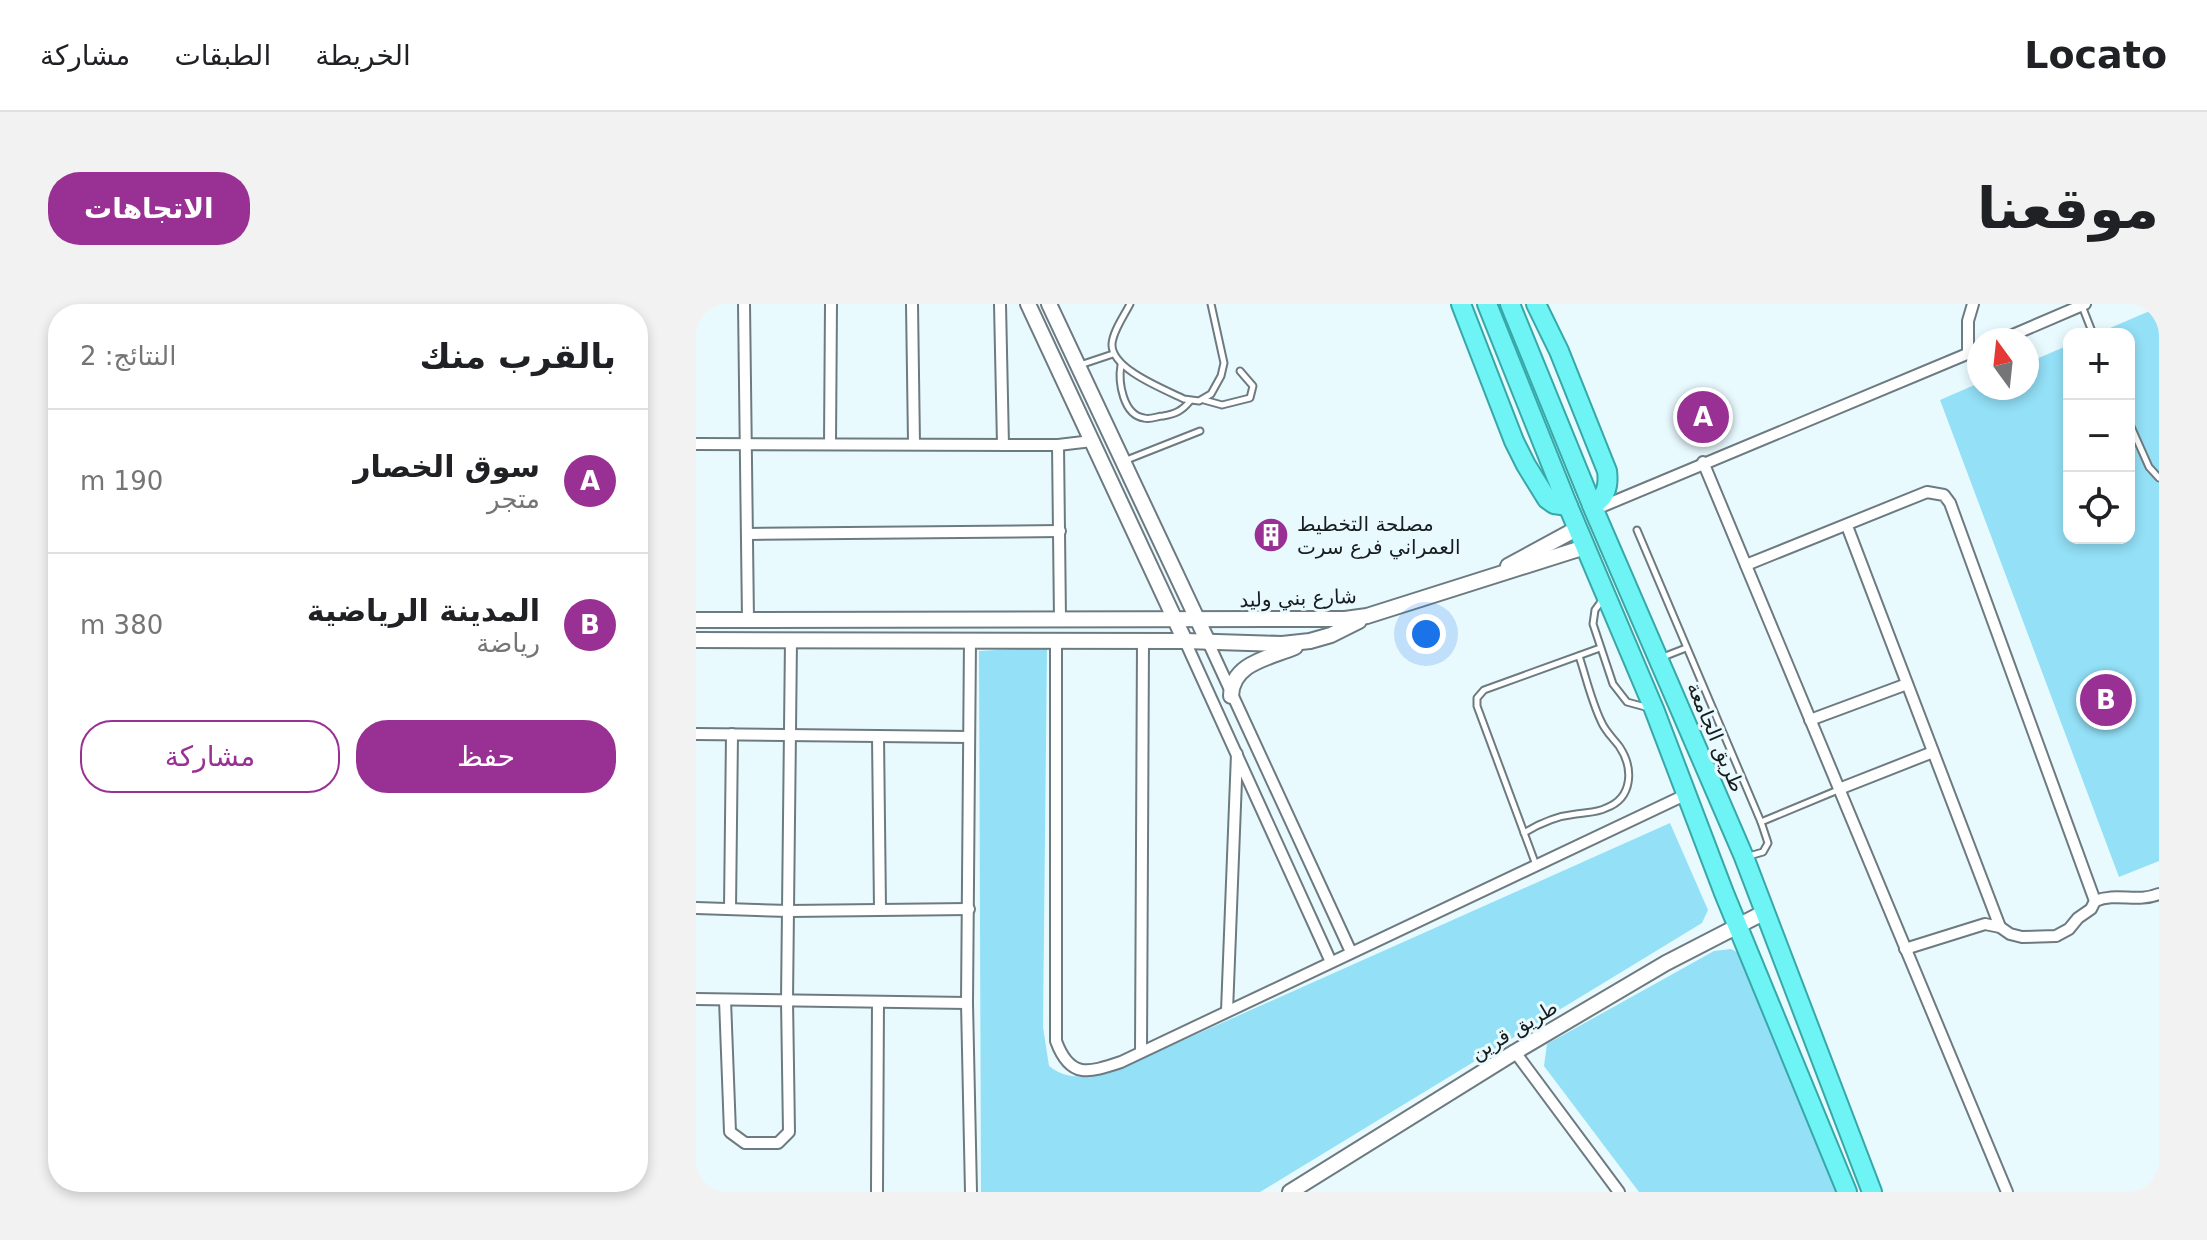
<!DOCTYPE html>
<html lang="ar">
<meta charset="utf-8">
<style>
body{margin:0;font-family:"DejaVu Sans",Cairo,sans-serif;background:#f2f2f2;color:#202124;direction:rtl}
.controls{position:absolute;right:24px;top:24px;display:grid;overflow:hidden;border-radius:16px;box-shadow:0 4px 12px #0003}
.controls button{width:72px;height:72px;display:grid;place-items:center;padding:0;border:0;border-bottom:2px solid #e0e0e0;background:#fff;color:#202124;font:40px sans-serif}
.compass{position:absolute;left:1271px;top:24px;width:72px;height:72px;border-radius:50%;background:#fff;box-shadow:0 4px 12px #0003;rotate:345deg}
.you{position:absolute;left:730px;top:330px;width:28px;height:28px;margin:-20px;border:6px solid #fff;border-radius:50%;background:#1a73e8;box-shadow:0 0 0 12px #1a73e833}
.badge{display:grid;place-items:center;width:52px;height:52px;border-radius:50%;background:#993195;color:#fff;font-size:26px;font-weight:700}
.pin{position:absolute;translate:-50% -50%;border:4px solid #fff;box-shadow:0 2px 8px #0006}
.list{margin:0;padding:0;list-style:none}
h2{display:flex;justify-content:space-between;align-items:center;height:104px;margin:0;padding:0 32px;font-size:34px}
h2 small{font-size:26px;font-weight:400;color:#757577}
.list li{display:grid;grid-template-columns:52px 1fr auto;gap:24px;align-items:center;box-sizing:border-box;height:144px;padding:0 32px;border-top:2px solid #e0e0e0}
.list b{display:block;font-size:30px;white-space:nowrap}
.list p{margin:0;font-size:26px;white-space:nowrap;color:#757577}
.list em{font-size:26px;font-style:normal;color:#757577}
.actions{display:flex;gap:16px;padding:24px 32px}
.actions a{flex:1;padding:18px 0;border:2px solid #993195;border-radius:32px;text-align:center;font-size:28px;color:#993195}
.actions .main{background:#993195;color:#fff}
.icon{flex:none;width:44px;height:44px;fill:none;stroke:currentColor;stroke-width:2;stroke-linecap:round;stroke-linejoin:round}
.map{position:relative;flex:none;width:1463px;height:888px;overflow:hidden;direction:ltr;border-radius:32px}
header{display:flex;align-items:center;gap:48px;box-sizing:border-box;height:112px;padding:0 40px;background:#fff;border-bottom:2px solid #e0e0e0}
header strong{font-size:38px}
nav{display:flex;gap:44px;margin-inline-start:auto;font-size:28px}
.intro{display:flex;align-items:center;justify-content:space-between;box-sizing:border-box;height:192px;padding:0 48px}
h1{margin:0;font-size:56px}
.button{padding:20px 36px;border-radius:32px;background:#993195;color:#fff;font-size:28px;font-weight:700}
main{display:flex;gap:48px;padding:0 48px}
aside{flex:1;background:#fff;border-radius:32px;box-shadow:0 4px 12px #0003}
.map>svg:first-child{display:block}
.green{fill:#93e0f7}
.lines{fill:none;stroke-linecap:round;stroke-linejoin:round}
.service-casing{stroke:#6d7b80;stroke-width:9}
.minor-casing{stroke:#6d7b80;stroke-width:14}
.tertiary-casing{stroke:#6d7b80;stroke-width:18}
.trunk-casing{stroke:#38a7a8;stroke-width:22}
.service{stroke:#fff;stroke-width:5}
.minor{stroke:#fff;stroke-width:10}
.tertiary{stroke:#fff;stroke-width:14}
.trunk{stroke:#6ef4f4;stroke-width:18}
.labels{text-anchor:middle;stroke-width:6;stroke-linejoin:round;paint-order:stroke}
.poi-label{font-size:20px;fill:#171d1e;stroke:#e9faff;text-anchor:start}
.street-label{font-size:20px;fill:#171d1e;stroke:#e9faff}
</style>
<header>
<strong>Locato</strong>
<nav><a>الخريطة</a><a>الطبقات</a><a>مشاركة</a></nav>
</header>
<div class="intro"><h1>موقعنا</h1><a class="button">الاتجاهات</a></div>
<main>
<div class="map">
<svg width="1463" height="888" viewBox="0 0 1463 888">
<rect width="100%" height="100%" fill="#e9faff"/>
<g class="green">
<polygon points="1463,3 1463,557 1423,573 1244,96 1283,79 1283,84 1331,84 1331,59 1373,41 1373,234 1433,234 1433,30 1400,30"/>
<path d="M351,343L347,723L353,762C376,780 400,771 427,763L974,519L1012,606L1006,619L564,888H285L283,347Z"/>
<polygon points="1035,645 1050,653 1146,888 943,888 848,762 851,740 1018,647"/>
</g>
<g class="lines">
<defs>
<g id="service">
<path d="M434,0C428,12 417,27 416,40C415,65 468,85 488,95L503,97L515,90L525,72L528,59L515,0"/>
<polyline points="1386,2 1397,30"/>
<polyline points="384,61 417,50"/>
<path d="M425,61C422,78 427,111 448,114C455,116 461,112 467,112C479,110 486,107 494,97"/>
<polyline points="508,96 526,101 554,94 557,82 544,67"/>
<polyline points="1433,118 1453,163 1463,174"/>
<polyline points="428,157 504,127"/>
<polyline points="941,226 1065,518 1072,539 1067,548 1053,552"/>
<polyline points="907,295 899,306 897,320 917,380 931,398 953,404"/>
<polyline points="967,353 990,344"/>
<polyline points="1065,518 1142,486"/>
<path d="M828,529C844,519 861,512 880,510C891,508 900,509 910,504C937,494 938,464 923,442C916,433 909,427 905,417C895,396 890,373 883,352"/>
<polyline points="840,561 781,402 781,394 788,386 904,344"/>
</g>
<g id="minor">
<polyline points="48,0 52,316"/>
<polyline points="216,0 218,139"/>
<polyline points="304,0 307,141"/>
<polyline points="1305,36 1389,0"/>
<polyline points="1272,50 1272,17 1277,0"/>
<polyline points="134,139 135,0"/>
<polyline points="0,140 362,141 396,137"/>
<polyline points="362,141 364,315"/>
<polyline points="1007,158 1311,888"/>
<polyline points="900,205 1283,45"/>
<polyline points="1151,222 1304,623"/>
<polyline points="52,230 364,227"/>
<polyline points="1050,261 1231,188 1248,191 1254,199 1399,597 1395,605 1382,614 1373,625 1360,632 1326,633 1314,630 1304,623 1289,620 1209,645"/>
<polyline points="274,336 271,699 275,888"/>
<path d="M360,337V737C374,775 392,769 425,758L991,490"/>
<polyline points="489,337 635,658"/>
<polyline points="512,338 655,648"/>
<polyline points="1114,416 1211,380"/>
<polyline points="0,430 273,433"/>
<polyline points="182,432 184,604"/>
<polyline points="1143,485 1237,448"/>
<path d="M1399,597C1421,588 1441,599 1463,590"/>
<polyline points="0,604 93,607 273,605"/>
<polyline points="34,605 36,430"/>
<polyline points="0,695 271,699"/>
<polyline points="29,696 34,828 49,839 82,839 93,828 91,696 95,336"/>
<polyline points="531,707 541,450"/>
<polyline points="445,748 447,337"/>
<polyline points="819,748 923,888"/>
<polyline points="181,888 182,698"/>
</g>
<g id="tertiary">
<polyline points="332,0 489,337"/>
<polyline points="353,0 512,338"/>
<polyline points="812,262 882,224"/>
<polyline points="0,316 649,315 671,312 889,243"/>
<polyline points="0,336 489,337 586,340 614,337 635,331 663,317"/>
<path d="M535,392C536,359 573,354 599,343"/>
<polyline points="594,888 819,748 970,659 1069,608"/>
</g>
<g id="trunk">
<polyline points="765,0 818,137 830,161 851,195 858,200 872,202"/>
<polyline points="791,0 872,202 958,405 1028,589 1151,888"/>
<polyline points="814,0 898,206 1048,553 1176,888"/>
<path d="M840,0L863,47L911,167C913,182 910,194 896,201"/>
</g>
</defs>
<use href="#service" class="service-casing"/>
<use href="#minor" class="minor-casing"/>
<use href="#tertiary" class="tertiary-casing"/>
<use href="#trunk" class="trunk-casing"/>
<use href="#service" class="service"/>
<use href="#minor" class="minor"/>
<use href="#tertiary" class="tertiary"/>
<use href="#trunk" class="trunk"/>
</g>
<defs>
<symbol id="building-disc" viewBox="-11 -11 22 22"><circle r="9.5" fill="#993195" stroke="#e9faff"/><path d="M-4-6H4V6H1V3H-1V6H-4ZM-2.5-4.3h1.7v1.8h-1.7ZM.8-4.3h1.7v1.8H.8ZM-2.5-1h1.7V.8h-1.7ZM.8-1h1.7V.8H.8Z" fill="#fff"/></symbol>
</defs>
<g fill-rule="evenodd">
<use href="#building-disc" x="555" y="211" width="40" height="40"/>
</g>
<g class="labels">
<g class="poi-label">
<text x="601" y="227">مصلحة التخطيط<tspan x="601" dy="23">العمراني فرع سرت</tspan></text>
</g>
<g class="street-label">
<text transform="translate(602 294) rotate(-2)" y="7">شارع بني وليد</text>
<text transform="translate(1020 433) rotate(67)" y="7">طريق الجامعة</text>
<text transform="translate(818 726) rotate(-31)" y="7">طريق قرين</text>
</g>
</g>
</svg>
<div class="controls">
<button>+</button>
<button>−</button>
<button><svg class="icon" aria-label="locate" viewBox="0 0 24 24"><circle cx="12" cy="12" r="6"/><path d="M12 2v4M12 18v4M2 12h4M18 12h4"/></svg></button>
</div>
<svg class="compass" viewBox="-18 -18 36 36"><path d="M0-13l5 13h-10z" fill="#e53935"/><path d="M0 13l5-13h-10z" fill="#757577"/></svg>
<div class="you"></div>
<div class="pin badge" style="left:1007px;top:113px">A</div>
<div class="pin badge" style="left:1410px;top:396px">B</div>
</div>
<aside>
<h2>بالقرب منك<small>النتائج: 2</small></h2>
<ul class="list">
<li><span class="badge">A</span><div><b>سوق الخصار</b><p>متجر</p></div><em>190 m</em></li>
<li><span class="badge">B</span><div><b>المدينة الرياضية</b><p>رياضة</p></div><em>380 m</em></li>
</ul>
<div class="actions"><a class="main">حفظ</a><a>مشاركة</a></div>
</aside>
</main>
